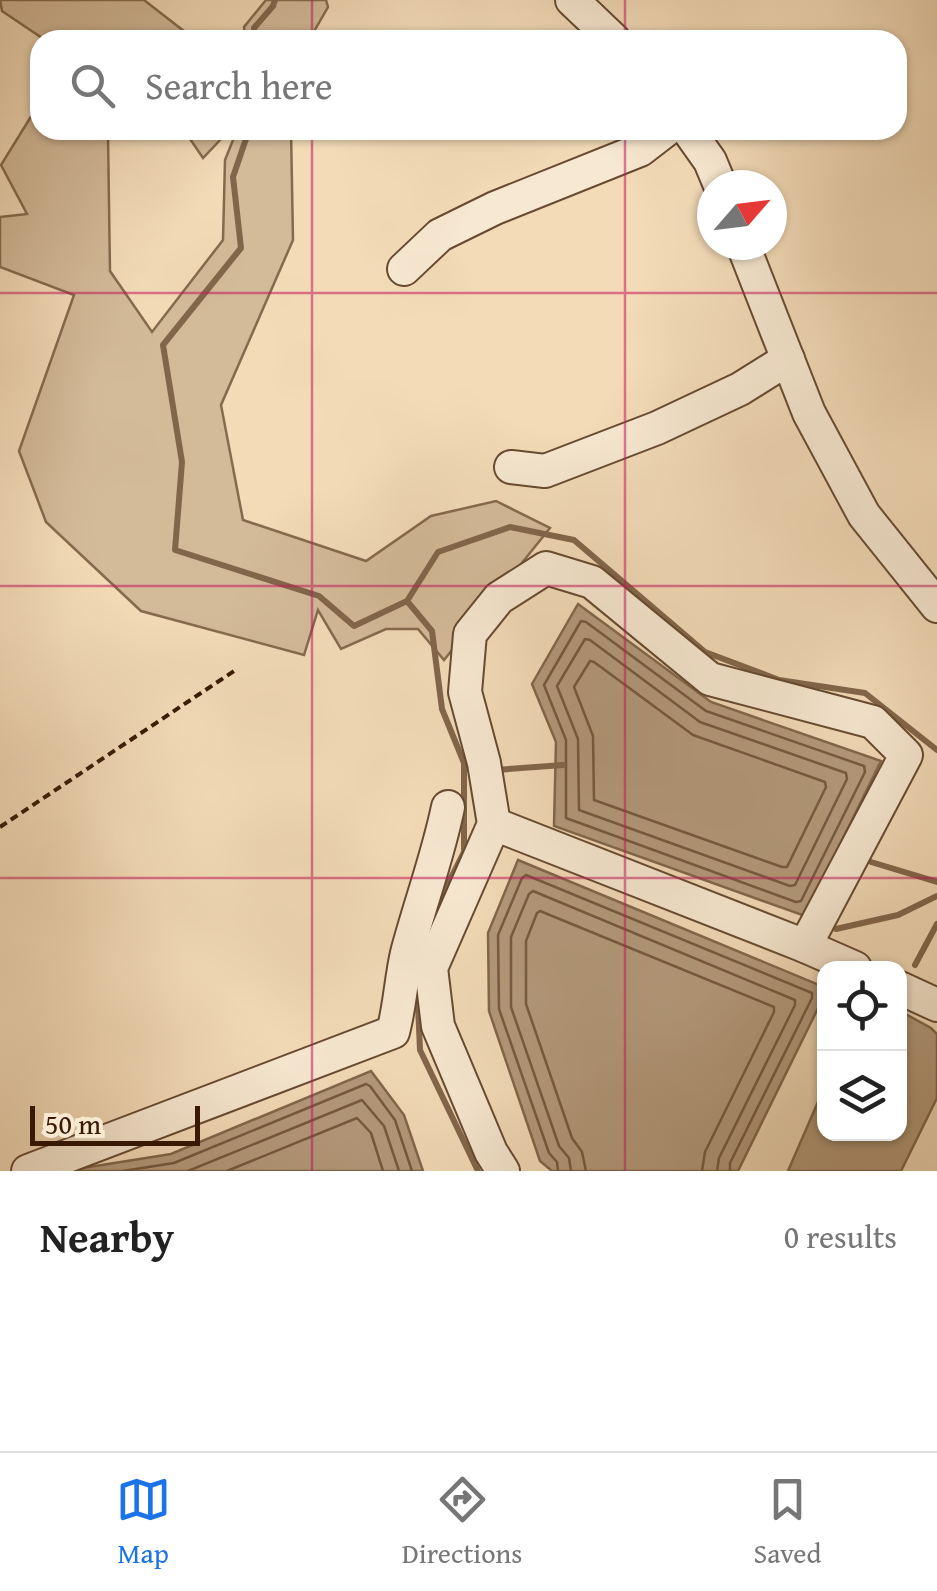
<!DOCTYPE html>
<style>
body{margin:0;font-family:"Gentium Book Plus",serif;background:#f6f6f6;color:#222}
.controls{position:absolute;right:30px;bottom:30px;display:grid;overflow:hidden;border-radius:20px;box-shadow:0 2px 8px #0004}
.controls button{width:90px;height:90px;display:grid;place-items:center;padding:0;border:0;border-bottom:2px solid #e0e0e0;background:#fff;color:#222;font:50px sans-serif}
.compass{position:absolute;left:697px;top:170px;width:90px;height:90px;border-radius:50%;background:#fff;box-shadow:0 2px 8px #0004;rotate:62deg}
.scale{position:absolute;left:30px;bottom:25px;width:170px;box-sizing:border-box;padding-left:10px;border:5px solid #381904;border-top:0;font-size:28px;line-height:35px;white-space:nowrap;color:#381904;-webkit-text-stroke:8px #f7e8d1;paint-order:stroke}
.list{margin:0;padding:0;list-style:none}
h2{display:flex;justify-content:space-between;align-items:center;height:130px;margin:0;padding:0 40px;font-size:42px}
h2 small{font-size:32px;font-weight:400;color:#767676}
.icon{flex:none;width:55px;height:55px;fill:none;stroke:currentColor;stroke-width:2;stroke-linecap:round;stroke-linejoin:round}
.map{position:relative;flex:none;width:937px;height:1171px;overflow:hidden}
.search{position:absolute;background:#fff;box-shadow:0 2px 8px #0004;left:30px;right:30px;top:30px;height:110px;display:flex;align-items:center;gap:25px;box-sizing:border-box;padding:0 35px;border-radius:30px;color:#767676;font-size:38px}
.sheet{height:280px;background:#fff}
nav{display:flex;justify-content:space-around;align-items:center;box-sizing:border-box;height:140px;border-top:2px solid #e0e0e0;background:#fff;font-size:28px;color:#767676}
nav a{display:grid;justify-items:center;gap:5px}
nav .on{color:#1a73e8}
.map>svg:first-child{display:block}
.green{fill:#d3ba99;stroke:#866a4e;stroke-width:2.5}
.water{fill:#b3997b;stroke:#82664b;stroke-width:2.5}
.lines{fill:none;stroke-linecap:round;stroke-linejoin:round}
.shore{stroke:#765940;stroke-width:2.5}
.stream{stroke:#82664b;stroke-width:6}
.minor-casing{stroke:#674a31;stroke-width:36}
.path{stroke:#381904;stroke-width:4;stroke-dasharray:8 5;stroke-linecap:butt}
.minor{stroke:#f7e8d1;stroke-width:32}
.grid{fill:none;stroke:#c2185b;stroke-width:2.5;stroke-opacity:0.55}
</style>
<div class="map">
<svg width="937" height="1171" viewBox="0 0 937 1171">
<rect width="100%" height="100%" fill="#f3dbb8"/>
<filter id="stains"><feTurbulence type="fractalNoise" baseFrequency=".002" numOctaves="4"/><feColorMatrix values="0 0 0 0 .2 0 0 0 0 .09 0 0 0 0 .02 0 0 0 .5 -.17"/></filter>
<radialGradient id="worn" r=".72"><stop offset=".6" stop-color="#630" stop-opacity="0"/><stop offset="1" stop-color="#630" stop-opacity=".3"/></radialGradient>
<g class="green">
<polygon points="0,0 144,0 189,35 190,40 45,40 2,11"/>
<polygon points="266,0 326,0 328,7 309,40 245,40 244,27"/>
<polygon points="40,102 40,130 98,130 108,136 110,271 152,332 223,240 225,160 237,130 291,130 293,240 221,405 243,520 366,561 431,516 496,501 550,528 444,660 418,629 386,629 341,649 318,610 304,655 141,611 46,522 19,451 74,295 0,267 0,217 27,214 1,165"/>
<polygon points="184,130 219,130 222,138 203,158"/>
</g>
<g class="water">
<polygon points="578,604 711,702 881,761 805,916 554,826 556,742 532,684"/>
<polygon points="518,860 824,987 824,996 738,1171 552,1171 540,1161 489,1011 488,933"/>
<polygon points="900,1011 931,1028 937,1034 937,1098 901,1171 788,1171 824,1088 824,1134 900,1134"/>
<polygon points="371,1071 404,1115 423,1171 64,1171 171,1154"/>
</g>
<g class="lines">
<g class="shore">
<polygon points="581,621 586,622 706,711 864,766 865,772 801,901 796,902 566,818 566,740 544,685"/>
<polygon points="585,639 590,640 700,722 846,773 847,779 795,885 790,886 579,810 578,739 557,686"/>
<polygon points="590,661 594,662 693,735 825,782 826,787 787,867 782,867 594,800 593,736 574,687"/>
<polyline points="123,1171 174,1163 366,1084 370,1086 395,1120 412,1171"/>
<polyline points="188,1171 362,1100 384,1126 399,1171"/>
<polyline points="227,1171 357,1118 371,1133 383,1171"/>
<polyline points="558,1171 557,1162 549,1153 499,1009 498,935 522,878 526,875 812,993 812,998 730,1163 730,1171"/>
<polyline points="571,1171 569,1158 559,1146 511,1007 511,937 529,894 533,891 795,1000 795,1005 719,1158 717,1171"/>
<polyline points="586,1171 582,1152 572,1138 526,1004 526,941 537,913 540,911 774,1007 774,1012 705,1152 702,1171"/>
</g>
<g class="stream">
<polyline points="255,40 254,28 273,6 275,0"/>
<polyline points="249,130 233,177 241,248 163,345 182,462 175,550 319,596 354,626 407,601 438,552 510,527 574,540 705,652 779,680 865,693 937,750"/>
<polyline points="407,601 432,631 442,709 464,763 464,852 435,909"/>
<polyline points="496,770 563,765"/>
<polyline points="871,862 937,882"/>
<polyline points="836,929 898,915 937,896"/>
<polyline points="915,965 937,924"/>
<polyline points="417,982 420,1050 478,1171"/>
</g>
<defs>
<g id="minor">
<polyline points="572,0 614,40"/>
<polyline points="688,130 710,161 720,185"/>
<polyline points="743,245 809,413 864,515 937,606"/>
<polyline points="404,269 440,235 495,208 640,150 666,130"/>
<polyline points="511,467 545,471 657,428 740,389 788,359"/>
<polyline points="494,824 805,946 855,968"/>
<polyline points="900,988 937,1005"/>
<path d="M28,1171L393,1032C400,1006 401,979 407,953C420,904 438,856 448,807"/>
<polyline points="503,1171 491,1152 438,1026 431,968 494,824 484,763 465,692 470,634 499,598 546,568 592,582 710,679 873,722 906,755 805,946"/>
</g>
</defs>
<use href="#minor" class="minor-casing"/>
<polyline class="path" points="0,827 234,671"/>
<use href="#minor" class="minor"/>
</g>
<path class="grid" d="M312,0V40M625,0V40M312,130V1171M625,130V1171M0,293H937M0,586H937M0,878H937"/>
<rect width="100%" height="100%" filter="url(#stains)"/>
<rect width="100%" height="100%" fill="url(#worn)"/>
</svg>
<div class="controls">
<button><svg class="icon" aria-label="locate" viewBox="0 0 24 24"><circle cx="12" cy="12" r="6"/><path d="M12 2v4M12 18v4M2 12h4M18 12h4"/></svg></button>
<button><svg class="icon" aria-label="layers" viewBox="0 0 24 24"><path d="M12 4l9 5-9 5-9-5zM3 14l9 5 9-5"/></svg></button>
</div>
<svg class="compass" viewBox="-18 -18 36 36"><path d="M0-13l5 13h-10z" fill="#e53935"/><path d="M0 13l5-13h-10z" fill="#767676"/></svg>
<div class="scale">50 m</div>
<div class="search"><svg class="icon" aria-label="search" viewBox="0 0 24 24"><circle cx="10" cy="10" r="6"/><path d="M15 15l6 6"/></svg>Search here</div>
</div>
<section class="sheet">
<h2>Nearby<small>0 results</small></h2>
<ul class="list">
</ul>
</section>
<nav>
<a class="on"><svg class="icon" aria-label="map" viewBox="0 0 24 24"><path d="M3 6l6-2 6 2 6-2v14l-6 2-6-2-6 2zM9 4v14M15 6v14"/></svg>Map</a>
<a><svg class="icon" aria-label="directions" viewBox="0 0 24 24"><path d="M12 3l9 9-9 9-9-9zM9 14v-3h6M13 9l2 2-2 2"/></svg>Directions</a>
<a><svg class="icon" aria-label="saved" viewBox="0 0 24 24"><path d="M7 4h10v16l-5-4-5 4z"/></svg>Saved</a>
</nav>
